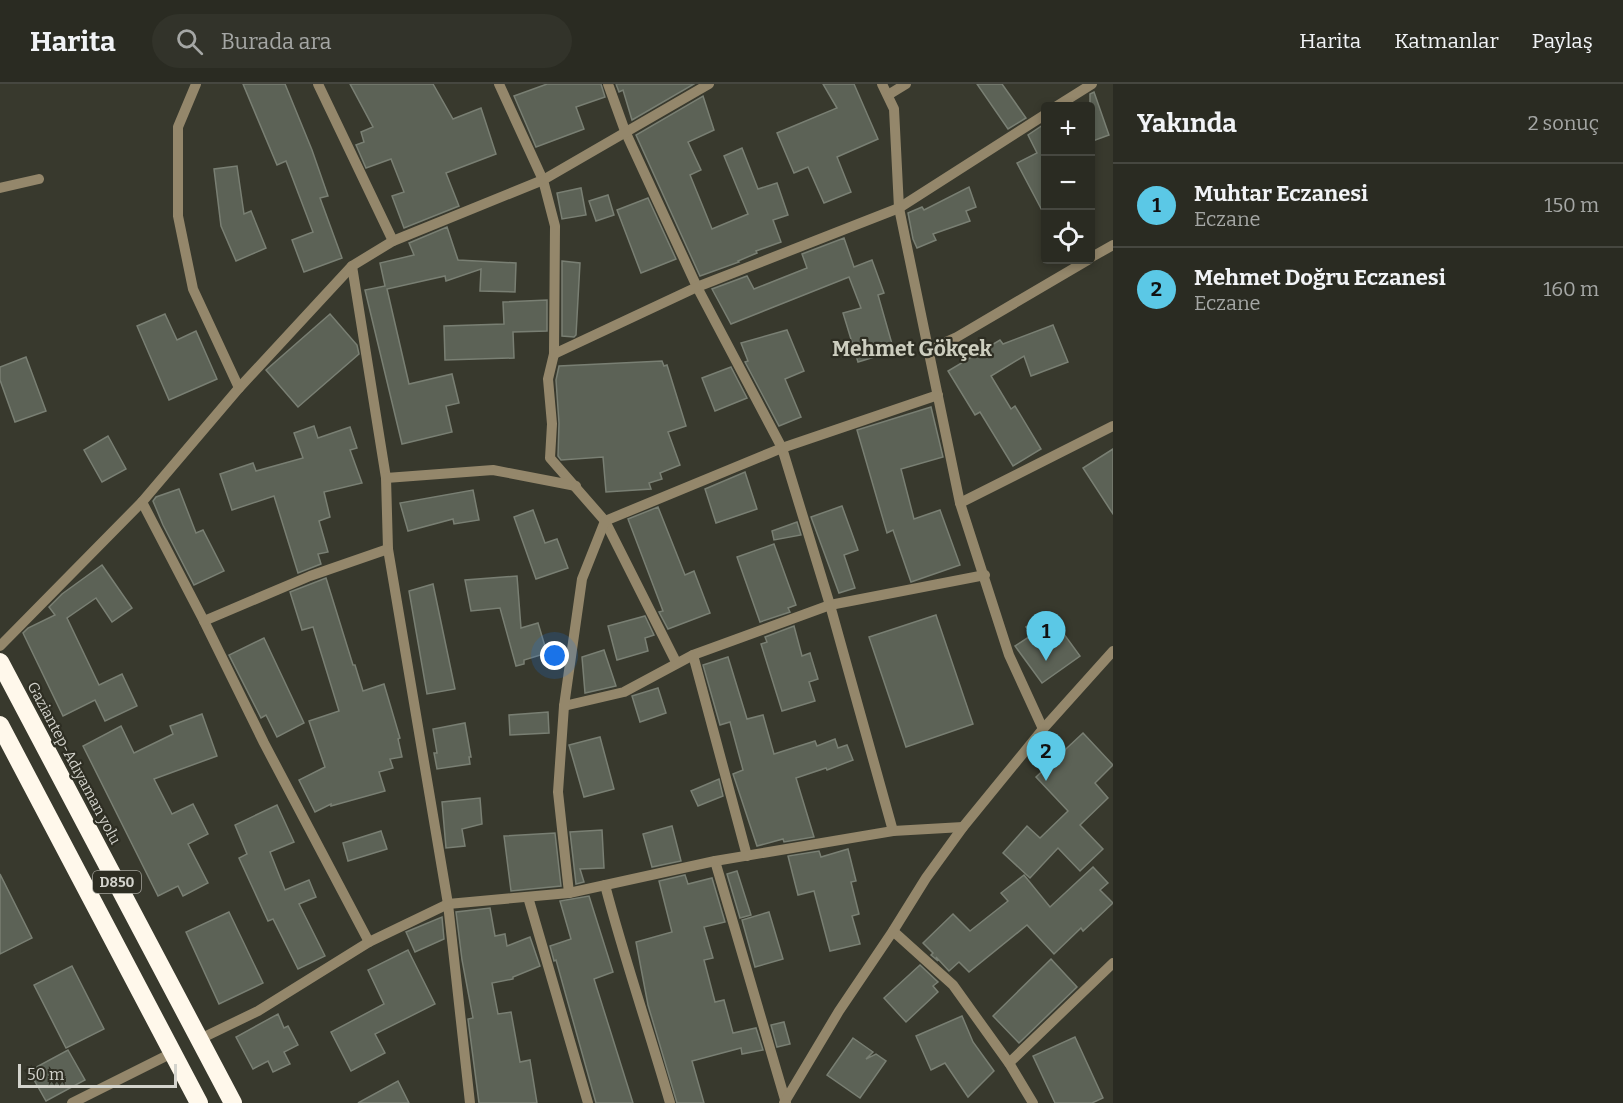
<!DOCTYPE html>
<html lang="tr">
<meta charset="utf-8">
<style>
body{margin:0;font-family:Bitter,serif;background:#32332a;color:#f1f3f6}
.controls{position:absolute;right:18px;top:18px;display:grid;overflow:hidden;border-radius:6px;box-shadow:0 3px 9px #0003}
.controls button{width:54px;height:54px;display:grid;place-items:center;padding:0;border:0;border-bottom:2px solid #464740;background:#2a2b22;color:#f1f3f6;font:30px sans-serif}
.scale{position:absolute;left:18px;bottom:15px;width:159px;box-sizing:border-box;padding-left:6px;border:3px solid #d4d4cd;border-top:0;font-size:16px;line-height:21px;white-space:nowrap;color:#d4d4cd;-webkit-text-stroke:4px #2e2e23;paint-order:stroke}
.you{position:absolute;left:555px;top:572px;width:21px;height:21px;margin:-15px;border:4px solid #fff;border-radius:50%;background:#1a73e8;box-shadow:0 0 0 9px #1a73e833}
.badge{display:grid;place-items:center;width:39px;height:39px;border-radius:50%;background:#5bc8e6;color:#111;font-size:20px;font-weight:700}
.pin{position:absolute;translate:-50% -50px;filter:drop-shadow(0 2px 3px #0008)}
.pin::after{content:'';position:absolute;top:32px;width:21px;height:18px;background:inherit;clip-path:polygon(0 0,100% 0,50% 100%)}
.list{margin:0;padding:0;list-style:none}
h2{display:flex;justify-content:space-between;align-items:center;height:78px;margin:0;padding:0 24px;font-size:26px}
h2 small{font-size:20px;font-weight:400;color:#a5a7a5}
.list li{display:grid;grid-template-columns:39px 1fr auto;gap:18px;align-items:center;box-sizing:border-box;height:84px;padding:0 24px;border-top:2px solid #464740}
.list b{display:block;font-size:22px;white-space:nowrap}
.list p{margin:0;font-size:20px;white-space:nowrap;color:#a5a7a5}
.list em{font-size:20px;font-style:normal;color:#a5a7a5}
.icon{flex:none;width:33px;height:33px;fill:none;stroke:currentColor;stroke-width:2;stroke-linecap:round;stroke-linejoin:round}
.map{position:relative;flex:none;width:1113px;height:1019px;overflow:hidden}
header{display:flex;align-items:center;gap:36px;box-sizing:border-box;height:84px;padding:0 30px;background:#2a2b22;border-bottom:2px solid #464740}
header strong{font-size:28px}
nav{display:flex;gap:33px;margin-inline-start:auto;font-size:21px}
.search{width:420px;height:54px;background:#32332a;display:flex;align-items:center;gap:15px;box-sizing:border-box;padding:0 21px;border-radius:33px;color:#a5a7a5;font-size:22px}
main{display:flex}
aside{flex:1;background:#2a2b22}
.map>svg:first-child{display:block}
.building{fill:#5c6256;stroke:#797f73;stroke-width:1.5}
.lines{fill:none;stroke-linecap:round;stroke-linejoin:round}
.minor{stroke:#94876b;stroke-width:10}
.highway{stroke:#fff8eb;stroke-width:18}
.labels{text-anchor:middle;stroke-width:4.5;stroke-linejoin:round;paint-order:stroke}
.shield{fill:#2e2e23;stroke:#a2a29a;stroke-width:1.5}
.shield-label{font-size:14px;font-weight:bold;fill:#d4d4cd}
.street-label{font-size:15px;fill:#d4d4cd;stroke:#2e2e23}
.district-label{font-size:21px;font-weight:bold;fill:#cdcebf;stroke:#2e2e23}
</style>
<header>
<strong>Harita</strong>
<div class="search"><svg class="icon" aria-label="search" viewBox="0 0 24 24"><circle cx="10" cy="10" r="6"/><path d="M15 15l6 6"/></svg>Burada ara</div>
<nav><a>Harita</a><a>Katmanlar</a><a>Paylaş</a></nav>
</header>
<main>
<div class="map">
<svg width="1113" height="1019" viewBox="0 0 1113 1019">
<rect width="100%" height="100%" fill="#38392d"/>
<g class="building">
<polygon points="243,0 285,0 312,66 328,112 320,114 342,174 304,188 292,156 313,148 286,77 277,81"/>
<polygon points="350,0 433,0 453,35 481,24 496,70 446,89 459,122 404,144 392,112 404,108 391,75 366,84 356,61 364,58 361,48 373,43"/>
<polygon points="547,0 601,0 605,13 576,23 584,45 536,63 514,12"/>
<polygon points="616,0 694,0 632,36 623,6 619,8"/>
<polygon points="823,0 854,0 878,55 837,73 851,108 824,119 808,83 794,89 777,49 837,24"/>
<polygon points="977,0 1002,0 1026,34 1008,45"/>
<polygon points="1094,8 1109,51 1090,58 1090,10"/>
<polygon points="703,12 714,46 688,58 701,86 690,91 712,145 748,130 724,72 742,64 758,105 777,99 788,131 773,136 781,158 756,167 757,169 738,177 739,178 700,192 636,51"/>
<polygon points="1046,39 1046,134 1017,79 1037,69 1028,51"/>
<polygon points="237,82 244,130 251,127 266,164 236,177 221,142 214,85"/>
<polygon points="969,103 976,123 966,127 970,137 933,150 936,156 917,164 913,155 908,129 922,123 924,126"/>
<polygon points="581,104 586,131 562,135 557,109"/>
<polygon points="608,111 614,131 596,137 589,117"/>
<polygon points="648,114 676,175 641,189 617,126"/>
<polygon points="447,143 458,176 516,179 515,208 480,207 481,185 446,197 445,192 387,205 409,300 452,290 459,319 446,322 452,348 402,360 365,206 385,202 380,179 414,171 409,159"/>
<polygon points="844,154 854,183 872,176 884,209 878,211 894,267 858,278 843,229 861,224 849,193 731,240 712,205 747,192 754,205 807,184 802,170"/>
<polygon points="562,177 580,179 576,251 574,253 562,252"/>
<polygon points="547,216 547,247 513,248 514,274 445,276 444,242 504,240 503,218"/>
<polygon points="165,230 177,256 196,247 217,295 169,316 137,242"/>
<polygon points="330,230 357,261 359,270 298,323 266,286"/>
<polygon points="1053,241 1068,278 1031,292 1024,272 991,292 1011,325 1015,322 1041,365 1013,382 980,328 975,331 948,287 1000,256 1003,260"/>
<polygon points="787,246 804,287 785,295 801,333 779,342 745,278 748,277 741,259"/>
<polygon points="26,273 46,327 15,338 0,296 0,283"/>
<polygon points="662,277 664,282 667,281 686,342 668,348 680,381 660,389 662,395 649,399 651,405 606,408 603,373 561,376 558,372 559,339 556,296 559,282"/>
<polygon points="731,283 747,314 715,327 702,294"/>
<polygon points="931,323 943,373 901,385 914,435 940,426 960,481 911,498 893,446 887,449 857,346"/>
<polygon points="314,342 318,354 350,343 357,364 350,366 362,399 324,408 330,433 319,437 328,468 318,470 321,480 298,489 274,412 232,426 220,390 253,379 256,387 303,374 294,349"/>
<polygon points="108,352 126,385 102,398 84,366"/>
<polygon points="1113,365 1113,430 1083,384"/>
<polygon points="745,388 757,425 716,439 705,405"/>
<polygon points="179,405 196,449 203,446 224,487 194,501 163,441 153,417 156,413"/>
<polygon points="473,406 479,436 454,440 453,435 408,447 400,419"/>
<polygon points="842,422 858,466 844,471 855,504 839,509 811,433"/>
<polygon points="658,423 685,491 694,487 710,529 668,545 659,528 663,527 628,435"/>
<polygon points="533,426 545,459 557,455 568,484 536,495 514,433"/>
<polygon points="797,438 801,451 774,456 772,447"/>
<polygon points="774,460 796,521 788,524 790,528 760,538 737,473"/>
<polygon points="102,481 132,524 112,538 96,514 67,534 99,601 122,590 137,622 105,637 95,616 63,632 23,549 28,544 55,531 49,523 62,510"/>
<polygon points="517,492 521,544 538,539 547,569 524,576 524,580 516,582 500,524 471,527 465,496"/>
<polygon points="326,494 353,581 355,581 363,607 384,600 400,654 398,655 402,673 390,675 393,684 379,688 385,707 331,722 331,720 315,728 299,696 325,683 309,637 339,627 313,543 302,546 290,508"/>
<polygon points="433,500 455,605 427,610 409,507"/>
<polygon points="936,531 973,640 906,663 869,553"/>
<polygon points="645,532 654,551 645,554 648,567 617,576 608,542"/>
<polygon points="1041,533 1046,540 1053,535 1080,572 1042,599 1015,562 1032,551 1026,543"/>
<polygon points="794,542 802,572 810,569 818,595 809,598 815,617 782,627 761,560 767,558 765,553"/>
<polygon points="264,554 304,639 277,653 266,631 261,634 229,571"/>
<polygon points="604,566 616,602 585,609 582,573"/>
<polygon points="728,573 747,635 763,631 774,670 815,657 817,662 835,655 838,664 847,661 853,676 827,686 826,684 796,694 814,753 784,758 783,755 757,762 733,690 743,686 730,638 720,641 703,581"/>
<polygon points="658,604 666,629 640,638 632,612"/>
<polygon points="548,628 549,649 510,651 509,631"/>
<polygon points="202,630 217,672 154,695 172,730 193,720 208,750 188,760 208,799 183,812 178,802 158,812 83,662 121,642 134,669 173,650 170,642"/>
<polygon points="465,639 471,673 469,673 470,680 437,685 434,669 437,669 433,645"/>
<polygon points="1083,649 1113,681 1095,699 1108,714 1080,741 1103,765 1080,787 1058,764 1030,794 1003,769 1027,742 1040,754 1068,727 1036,693"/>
<polygon points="600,653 614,705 584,713 569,661"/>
<polygon points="719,695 723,712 698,722 691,707"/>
<polygon points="480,714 482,740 462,745 465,762 446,764 442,718"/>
<polygon points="277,721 294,758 270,768 285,806 309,796 316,813 299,820 325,872 298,885 273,835 268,837 239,774 247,770 235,741"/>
<polygon points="672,742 681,777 652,783 643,750"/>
<polygon points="602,746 604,784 580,785 584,798 576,800 570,748"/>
<polygon points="381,747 387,765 348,777 343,759"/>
<polygon points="555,749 561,802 511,807 504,752"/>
<polygon points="848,765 856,797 851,798 859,830 852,832 860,860 830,867 814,807 798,811 788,772 819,767 821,773"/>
<polygon points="1093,783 1108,799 1100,806 1113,819 1083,847 1081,844 1054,870 1027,841 969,888 959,878 949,887 936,873 938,877 931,871 933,869 923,859 953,830 970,847 1008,817 1001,809 1024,791 1050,823"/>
<polygon points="737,787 751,831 740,834 727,790"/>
<polygon points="0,790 32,854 0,870"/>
<polygon points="685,791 688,800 712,794 725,838 704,843 713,874 704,876 715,918 724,916 733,949 756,944 763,966 742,970 741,964 692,977 704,1019 677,1019 648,921 636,858 672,848 659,797"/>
<polygon points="589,812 613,888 594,895 633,1019 596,1019 556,876 554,877 550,862 571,855 560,817"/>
<polygon points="490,824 495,852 505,850 507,862 530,853 540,882 513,893 513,895 492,899 498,930 511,928 520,978 530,976 537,1019 479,1019 468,935 473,934 462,876 456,828"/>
<polygon points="229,828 263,899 219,920 186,848"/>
<polygon points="769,828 783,875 755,883 742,836"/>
<polygon points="442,833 444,855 415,868 406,848"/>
<polygon points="408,866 435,920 375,950 385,969 351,987 331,948 384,920 368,886"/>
<polygon points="1051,875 1077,903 1019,959 993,932"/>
<polygon points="920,881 938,898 933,902 938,908 906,938 884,914"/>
<polygon points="72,882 104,945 66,964 34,901"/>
<polygon points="278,930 284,944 288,942 298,961 284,968 290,980 273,988 268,977 253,985 236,953"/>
<polygon points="962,932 973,958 994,987 968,1013 945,979 931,986 916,952"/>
<polygon points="784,938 790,960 777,963 771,941"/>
<polygon points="1075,953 1103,1014 1092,1019 1055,1019 1033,972"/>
<polygon points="853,954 873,968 866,975 876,970 886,977 860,1014 827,991"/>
<polygon points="68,966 85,996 46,1017 29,987"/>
<polygon points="398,997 409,1019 358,1019"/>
</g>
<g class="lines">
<g class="minor">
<polyline points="196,0 178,43 178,132 193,205 239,304"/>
<polyline points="318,0 393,157"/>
<polyline points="499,0 543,96 555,142 554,270 548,295 552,340 550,374 605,437 676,578"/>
<polyline points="608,0 625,47 697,203 782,364 830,521 893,747"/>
<polyline points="882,0 894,25 899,124 960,419 1009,571 1043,645"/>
<polyline points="888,11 906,0"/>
<polyline points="1057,22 1092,0"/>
<polyline points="0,104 39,95"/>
<polyline points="1090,174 1113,161"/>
<polyline points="352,182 386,394 388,465 448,820 470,1019"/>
<polyline points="928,266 957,253 1088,176"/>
<polyline points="554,270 697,203 899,124 1046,30"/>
<polyline points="386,394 493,386 576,402"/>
<polyline points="142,418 204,537 264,659 369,858"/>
<polyline points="960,419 1113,342"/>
<polyline points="204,537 310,492 388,465"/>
<polyline points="0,562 142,418 239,304 352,182 393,157 543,96 709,0"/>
<polyline points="693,571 747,772"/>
<polyline points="564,622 624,608 693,571 830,521 985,491"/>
<polyline points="715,777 786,1019"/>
<path d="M605,801C624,874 649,946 670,1019"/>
<polyline points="569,809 558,708 564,622 582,495 605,437 782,364 938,311"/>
<polyline points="528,813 588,1019"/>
<polyline points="893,847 953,901 1009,979 1033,1019"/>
<polyline points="200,955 258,927 369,858 448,820 569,809 715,777 893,747 963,743"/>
<polyline points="1009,979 1113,879"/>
<polyline points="72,1019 172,969"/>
<polyline points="784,1019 839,927 893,847 926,794 963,743 1043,645 1113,567"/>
</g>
<g class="highway">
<polyline points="0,578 233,1019"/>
<polyline points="0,641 199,1019"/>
</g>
</g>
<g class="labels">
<rect class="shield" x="93" y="787" width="48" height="22" rx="4.5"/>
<g class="shield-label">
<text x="117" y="803">D850</text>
</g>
<g class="street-label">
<text transform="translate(74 679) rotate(62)" y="5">Gaziantep-Adıyaman yolu</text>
</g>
<g class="district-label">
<text x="912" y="272">Mehmet Gökçek</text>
</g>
</g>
</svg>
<div class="controls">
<button>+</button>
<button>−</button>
<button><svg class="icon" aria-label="locate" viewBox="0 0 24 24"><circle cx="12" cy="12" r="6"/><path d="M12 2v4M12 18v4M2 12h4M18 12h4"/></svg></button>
</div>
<div class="scale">50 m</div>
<div class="you"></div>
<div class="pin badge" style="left:1046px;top:577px">1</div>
<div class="pin badge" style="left:1046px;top:697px">2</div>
</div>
<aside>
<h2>Yakında<small>2 sonuç</small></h2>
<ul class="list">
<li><span class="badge">1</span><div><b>Muhtar Eczanesi</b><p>Eczane</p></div><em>150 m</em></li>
<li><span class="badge">2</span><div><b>Mehmet Doğru Eczanesi</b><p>Eczane</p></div><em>160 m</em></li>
</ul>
</aside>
</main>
